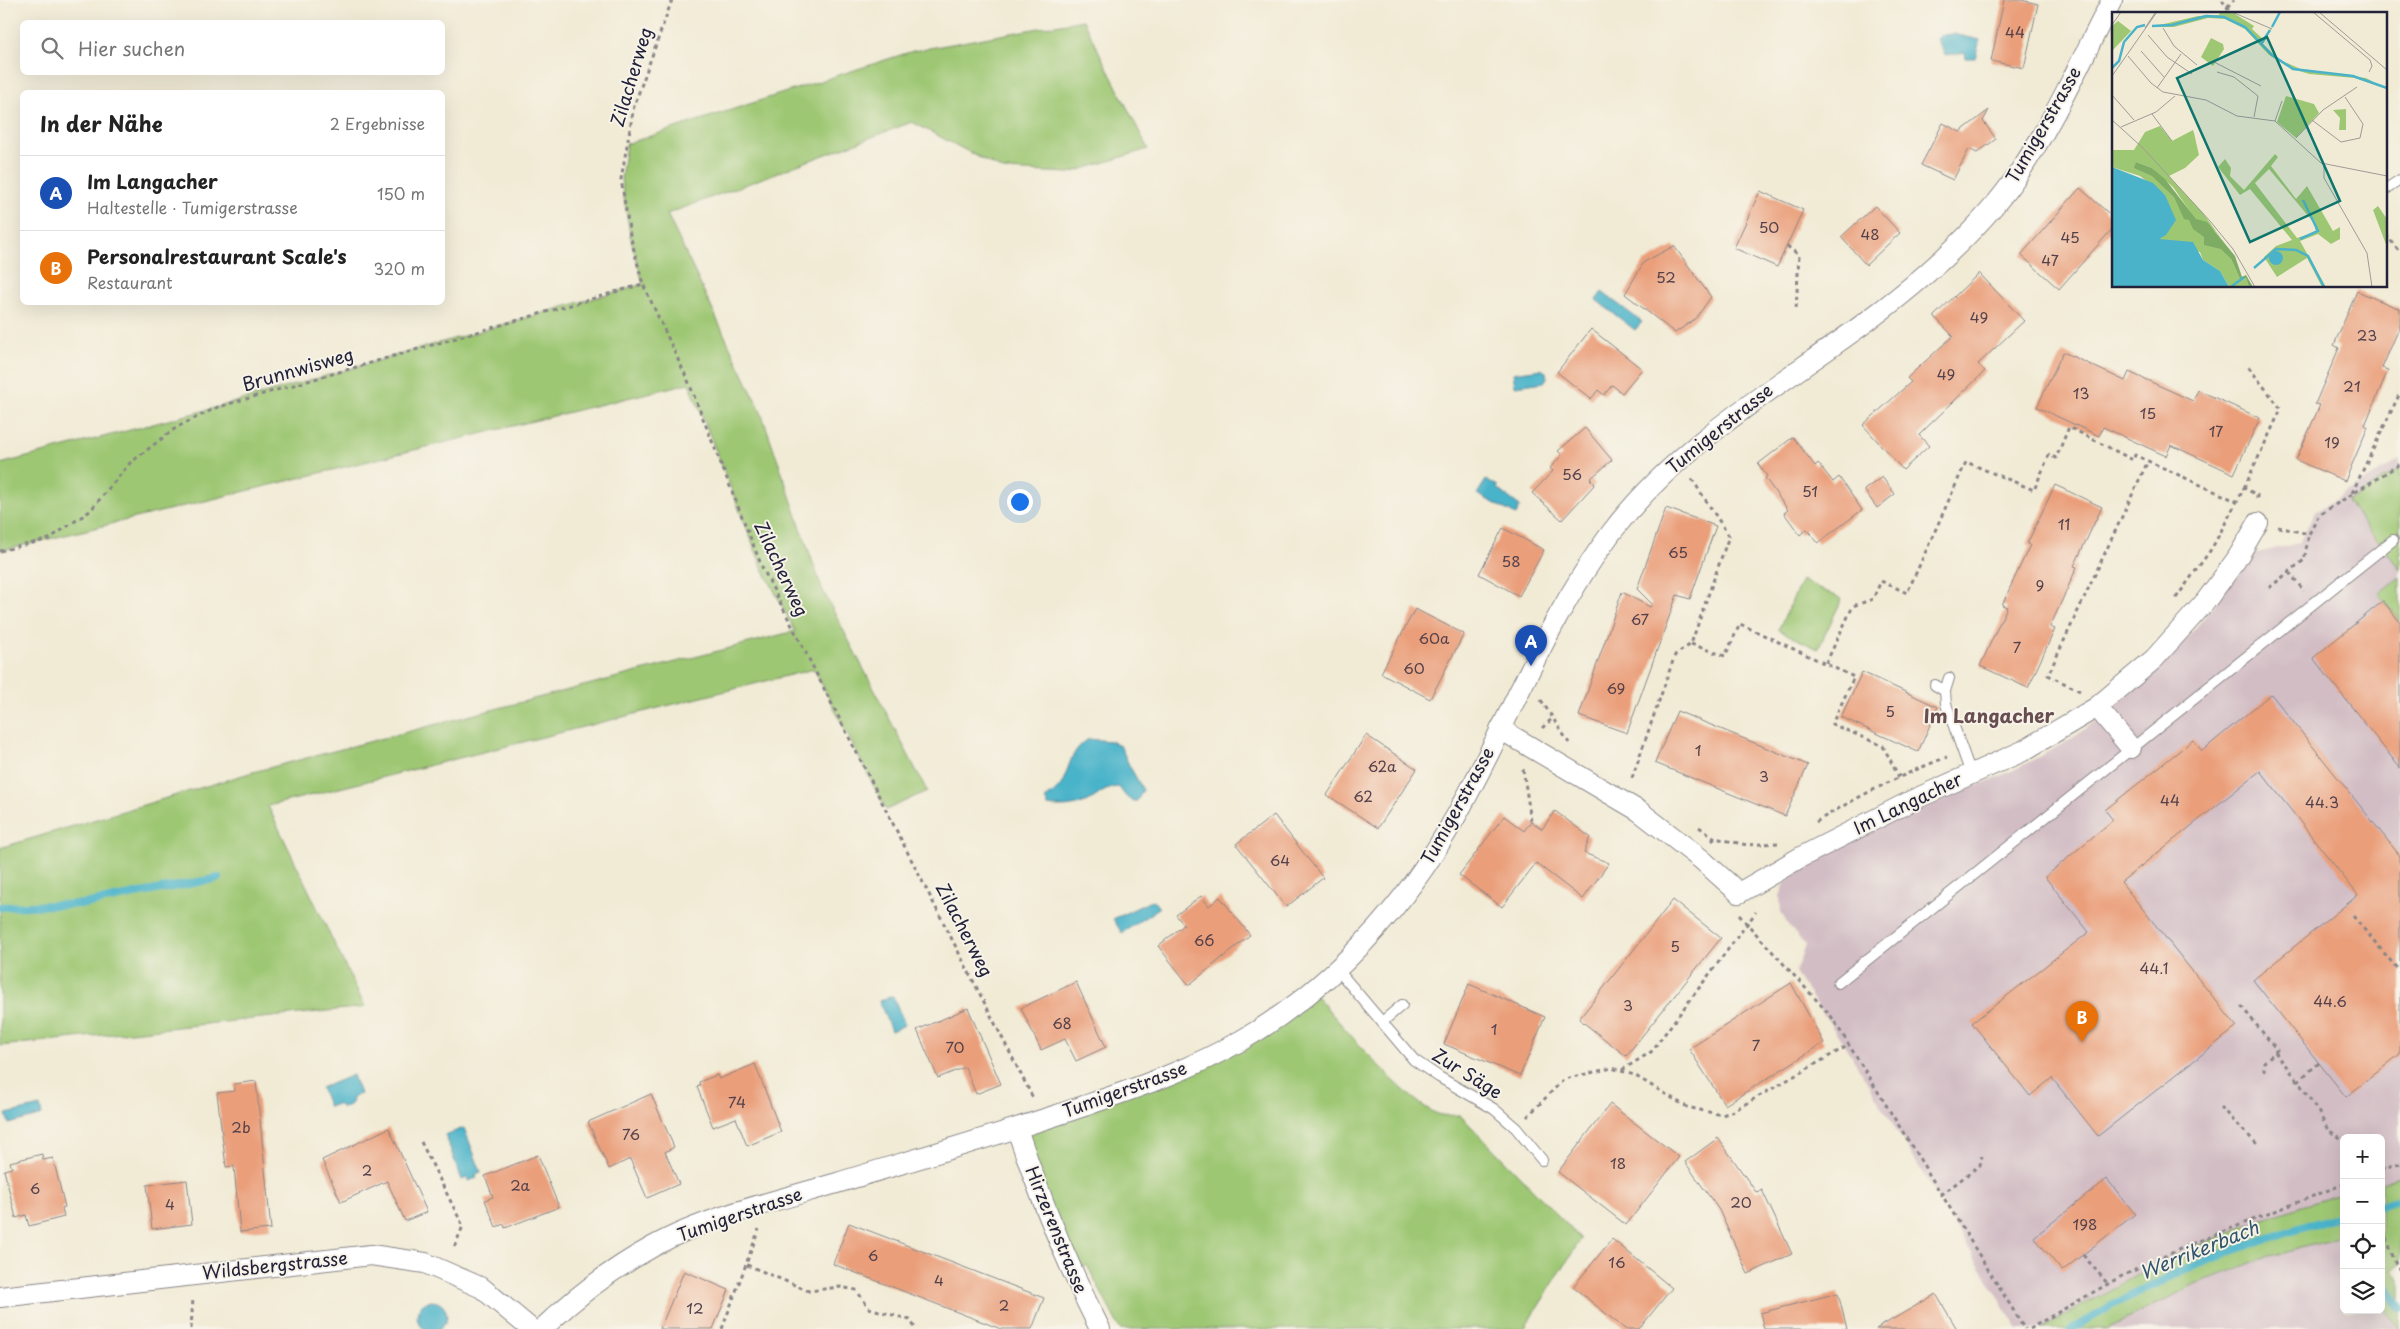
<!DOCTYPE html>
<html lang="de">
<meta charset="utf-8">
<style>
body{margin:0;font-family:"Playpen Sans",sans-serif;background:#f6f6f6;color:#222}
.controls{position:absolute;right:15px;bottom:15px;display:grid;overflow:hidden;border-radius:8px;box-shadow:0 5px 20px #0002}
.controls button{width:45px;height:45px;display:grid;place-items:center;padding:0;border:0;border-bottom:1px solid #e0e0e0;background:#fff;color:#222;font:25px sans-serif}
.you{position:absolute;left:1019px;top:501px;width:18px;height:18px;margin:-12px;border:4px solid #fff;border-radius:50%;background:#1a73e8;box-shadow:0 0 0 8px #1a73e833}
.badge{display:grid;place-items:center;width:32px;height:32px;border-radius:50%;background:#c8321e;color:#fff;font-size:16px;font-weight:700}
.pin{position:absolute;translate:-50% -41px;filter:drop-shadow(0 1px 2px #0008)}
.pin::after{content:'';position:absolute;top:26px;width:18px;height:15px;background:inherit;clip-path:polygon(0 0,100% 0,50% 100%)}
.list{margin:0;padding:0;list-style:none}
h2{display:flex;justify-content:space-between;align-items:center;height:65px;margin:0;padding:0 20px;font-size:21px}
h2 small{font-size:16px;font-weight:400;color:#767676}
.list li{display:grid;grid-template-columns:32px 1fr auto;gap:15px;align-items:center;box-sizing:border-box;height:75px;padding:0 20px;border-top:1px solid #e0e0e0}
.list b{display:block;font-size:19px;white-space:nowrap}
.list p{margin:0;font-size:16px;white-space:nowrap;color:#767676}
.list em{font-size:16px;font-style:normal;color:#767676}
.icon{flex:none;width:28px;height:28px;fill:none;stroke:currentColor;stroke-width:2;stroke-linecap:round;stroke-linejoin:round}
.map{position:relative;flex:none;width:2400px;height:1329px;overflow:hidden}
.search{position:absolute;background:#fff;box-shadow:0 5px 20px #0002;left:20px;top:20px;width:425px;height:55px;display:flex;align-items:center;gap:12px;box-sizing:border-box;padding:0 18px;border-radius:8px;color:#767676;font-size:19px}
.panel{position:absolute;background:#fff;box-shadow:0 5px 20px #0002;left:20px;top:90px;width:425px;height:215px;border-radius:8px}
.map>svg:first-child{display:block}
.industrial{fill:#d2bdc5}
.green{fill:#9ec773;stroke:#607457}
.water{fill:#4ab3c9;stroke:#366a82}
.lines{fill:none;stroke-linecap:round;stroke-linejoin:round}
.stream{stroke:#4ab3c9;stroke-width:8}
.building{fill:#ea9f7a}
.service-casing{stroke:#8a8688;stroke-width:12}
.minor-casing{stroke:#8a8688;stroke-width:22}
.path{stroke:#8a8688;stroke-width:3;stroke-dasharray:4 4;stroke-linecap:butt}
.service{stroke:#fff;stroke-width:10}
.minor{stroke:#fff;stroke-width:20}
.labels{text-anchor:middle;stroke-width:4;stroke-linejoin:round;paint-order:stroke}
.number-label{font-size:15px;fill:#54414b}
.street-label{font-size:18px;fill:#22223b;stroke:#f7f3e8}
.neighbourhood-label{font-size:19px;font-weight:bold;fill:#684e51;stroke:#f7f3e8}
.water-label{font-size:19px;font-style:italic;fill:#30556d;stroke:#f7f3e8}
.inset-river{fill:none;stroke:#4ab3c9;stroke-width:2.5}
.inset-road{fill:none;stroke:#9e9b97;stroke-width:1}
.view{fill:#0f766e;fill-opacity:0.15;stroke:#0f766e;stroke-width:2.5}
.inset-edge{fill:none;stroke:#22223b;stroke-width:2.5}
</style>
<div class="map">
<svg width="2400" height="1329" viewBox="0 0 2400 1329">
<rect width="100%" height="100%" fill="#f7f3e8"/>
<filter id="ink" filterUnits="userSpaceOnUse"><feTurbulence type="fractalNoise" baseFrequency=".02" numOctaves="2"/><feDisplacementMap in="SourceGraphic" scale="10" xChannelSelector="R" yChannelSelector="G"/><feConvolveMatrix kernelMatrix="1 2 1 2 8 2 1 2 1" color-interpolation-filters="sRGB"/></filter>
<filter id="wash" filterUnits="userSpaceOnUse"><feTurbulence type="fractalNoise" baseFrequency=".0096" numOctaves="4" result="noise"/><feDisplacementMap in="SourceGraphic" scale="20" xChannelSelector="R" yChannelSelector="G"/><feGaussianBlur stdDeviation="1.12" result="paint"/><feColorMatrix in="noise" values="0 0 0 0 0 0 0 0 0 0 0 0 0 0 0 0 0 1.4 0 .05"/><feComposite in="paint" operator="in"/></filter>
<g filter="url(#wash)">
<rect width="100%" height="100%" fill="#f1ebd5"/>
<g class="industrial">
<polygon points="2400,459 2400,1177 2381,1182 2381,1138 2344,1138 2344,1193 2307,1204 2183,1252 2123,1282 2041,1329 2018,1329 1842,1041 1795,973 1805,945 1788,925 1781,912 1780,896 1785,883 1797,872 1848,843 1902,817 2012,771 2070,740 2118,704 2189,636 2210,610 2249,555 2299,543 2315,512"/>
<polygon points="2344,1236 2344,1310 2381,1310 2381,1305 2400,1329 2107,1329 2196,1284 2256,1261"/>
</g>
<g class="green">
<polygon points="1083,20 1148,149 1070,173 1003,170 912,122 667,214 761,412 822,589 927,791 886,810 814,669 268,806 365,1007 0,1046 0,848 253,772 795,631 762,567 689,383 0,551 0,464 218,407 643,284 630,235 621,179 626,144 913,51"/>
<polygon points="2400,469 2400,569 2347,502"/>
<polygon points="2400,577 2400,622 2379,594"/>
<polygon points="1802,580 1842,599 1818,649 1778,630"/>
<path d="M1312,991C1337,1019 1408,1106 1441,1115C1447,1116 1455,1115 1460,1115L1581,1239L1524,1329H1120L1087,1265L1071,1272L1017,1129L1168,1077Z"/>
<polygon points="2400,1177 2400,1265 2392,1270 2400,1279 2400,1329 2381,1305 2381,1182"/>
<path d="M2344,1193V1236L2256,1261L2196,1284L2107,1329H2041C2087,1303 2134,1275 2182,1253C2231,1230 2292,1208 2344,1193Z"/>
</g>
<g class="water">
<polygon points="1954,34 1980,40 1975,58 1966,58 1965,53 1945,55 1937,39 1942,35"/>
<polygon points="1602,292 1642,322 1635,330 1596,300"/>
<polygon points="1541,369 1546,372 1547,378 1544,382 1515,386 1513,373"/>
<polygon points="1486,480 1498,486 1497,489 1520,506 1516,515 1477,494"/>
<path d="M1089,739L1111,741L1120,745L1129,765L1143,790L1137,801C1128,802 1124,794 1119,787C1104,787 1097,798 1084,803C1072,807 1060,808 1048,806L1045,799C1051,795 1059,789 1062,783C1070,766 1071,749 1089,739Z"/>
<polygon points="1153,900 1159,908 1122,933 1113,919"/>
<polygon points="893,996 905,1025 891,1031 879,1001"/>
<polygon points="353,1075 360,1094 352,1098 351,1104 343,1108 337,1104 329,1107 321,1088"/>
<polygon points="40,1106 42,1115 9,1124 6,1114"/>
<polygon points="464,1128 481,1172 476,1174 477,1178 468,1181 467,1178 462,1180 445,1135"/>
<circle cx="432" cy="1316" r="15"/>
</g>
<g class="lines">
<g class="stream">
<polyline points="0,907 84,904 219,878"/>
<polyline points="2381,1205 2400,1200"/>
<polyline points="2381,1283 2400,1307"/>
<path d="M2072,1329C2156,1277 2248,1241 2344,1215"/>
</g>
</g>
<g id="blocks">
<g class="building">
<polygon points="2004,0 2021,0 2038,4 2024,68 1991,61"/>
<polygon points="1989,110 1983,121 1996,139 1977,153 1969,149 1953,180 1921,165 1943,123 1960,132"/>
<polygon points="2080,188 2114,218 2114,227 2059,289 2021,255"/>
<polygon points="1760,191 1803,210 1777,267 1734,248"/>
<polygon points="1875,206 1900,233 1866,265 1841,237"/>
<polygon points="1674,246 1711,297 1696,318 1675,333 1625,294 1644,262"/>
<polygon points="1979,273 2024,321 1978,364 1985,371 1919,435 1929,446 1903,470 1863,425 1911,382 1907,378 1953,336 1934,316"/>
<polygon points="2357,291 2400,309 2400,326 2382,368 2388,370 2365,425 2368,427 2345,481 2296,460 2320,405 2315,404 2339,348 2334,345"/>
<polygon points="1591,329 1642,369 1622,393 1612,385 1604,395 1598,390 1591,399 1557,372"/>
<polygon points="2063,352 2125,381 2129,372 2193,401 2198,390 2260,418 2234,474 2171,445 2166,456 2103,427 2099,436 2037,407"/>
<polygon points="1585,428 1612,460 1590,479 1595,484 1562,520 1532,493 1553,471 1550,468 1562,455 1558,451"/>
<polygon points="1793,437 1815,466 1818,463 1833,482 1839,477 1862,510 1818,543 1807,529 1800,535 1784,513 1788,510 1765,478 1767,476 1758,464"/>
<polygon points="1882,477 1895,494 1877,508 1864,490"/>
<polygon points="2055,485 2102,507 2074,566 2077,567 2050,627 2055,629 2028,688 1980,666 2007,607 2002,605 2030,545 2027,544"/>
<polygon points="1666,508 1716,526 1690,599 1677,595 1627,733 1579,716 1622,592 1650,607 1652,604 1637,589"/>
<polygon points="1503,528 1544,550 1519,596 1479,574"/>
<polygon points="2383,601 2400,622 2400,768 2313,658"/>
<polygon points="1415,609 1464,634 1430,699 1381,673"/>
<polygon points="1862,672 1938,707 1918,752 1841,717"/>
<polygon points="2271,694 2400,856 2400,1054 2346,1097 2253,980 2358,895 2260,771 2121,882 2237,1027 2098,1136 2052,1078 2030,1096 1972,1023 2089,932 2045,877 2113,820 2105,810 2193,740 2202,751"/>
<polygon points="1677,711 1808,765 1785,816 1655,763"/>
<polygon points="1366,735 1417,769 1378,828 1327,795"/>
<polygon points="1555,811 1590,837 1584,853 1609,863 1583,899 1536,863 1502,907 1459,875 1504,816 1524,831 1531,821 1542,829"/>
<polygon points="1274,815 1323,878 1286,907 1236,844"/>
<polygon points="1201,896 1209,906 1220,897 1250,935 1189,985 1158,946 1184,925 1176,915"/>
<polygon points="1673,900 1721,938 1626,1056 1579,1019"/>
<polygon points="1076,982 1106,1047 1076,1061 1065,1039 1041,1050 1021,1008"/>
<polygon points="1791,983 1824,1043 1725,1105 1689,1049"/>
<polygon points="1469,984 1545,1017 1520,1076 1444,1044"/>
<polygon points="968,1008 1001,1084 976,1094 965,1067 938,1078 917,1030"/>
<polygon points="755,1064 781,1132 747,1146 736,1118 713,1127 697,1087 700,1086 699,1082 717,1075 719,1079"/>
<polygon points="256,1081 271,1229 240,1232 234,1166 226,1167 217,1093 235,1091 234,1084"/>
<polygon points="651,1094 674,1147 665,1152 679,1184 647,1198 630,1159 609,1169 588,1122"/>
<polygon points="1610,1104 1679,1157 1626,1225 1558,1172"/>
<polygon points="389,1128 427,1212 405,1221 387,1181 341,1202 322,1160"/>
<polygon points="1718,1138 1756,1192 1762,1190 1792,1254 1748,1274 1719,1210 1685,1162"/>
<polygon points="42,1154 43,1160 53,1158 65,1207 62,1208 64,1217 29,1226 26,1215 16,1218 4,1170 12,1168 10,1162"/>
<polygon points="538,1155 559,1207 505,1228 504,1224 496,1227 485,1200 493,1197 485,1176"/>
<polygon points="2107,1179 2135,1214 2062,1271 2034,1237"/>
<polygon points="187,1180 192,1224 152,1229 147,1185"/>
<polygon points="849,1223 1044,1298 1032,1329 1001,1329 833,1264"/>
<polygon points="1612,1239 1672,1288 1639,1329 1625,1329 1573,1287"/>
<polygon points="684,1271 729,1290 713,1329 660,1329"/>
<polygon points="1838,1293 1847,1329 1764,1329 1760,1313"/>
<polygon points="1936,1294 1957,1329 1876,1329"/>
</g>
</g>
</g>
<g filter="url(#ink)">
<use href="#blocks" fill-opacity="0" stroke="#8a8688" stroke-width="1"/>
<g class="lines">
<defs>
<g id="service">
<polyline points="2386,189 2400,180"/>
<polyline points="1949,678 1945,691 1946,704 1971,774"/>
<polyline points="1935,685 1945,691"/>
<polyline points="1337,969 1414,1060 1439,1077 1494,1109 1516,1128 1542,1160"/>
<polyline points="1838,983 2393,540"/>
<polyline points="1382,1022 1402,1005"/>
</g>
<g id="minor">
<polyline points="2097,707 2131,748"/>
<polyline points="1500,729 1639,811 1701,859 1739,893 1801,857 1913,800 2023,751 2097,707 2154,659 2205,602 2236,560 2258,523"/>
<path d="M1017,1129C1040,1198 1067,1264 1100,1329"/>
<polyline points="0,1297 371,1255 425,1263 482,1288 531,1329"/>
<path d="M542,1329C576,1296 612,1269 654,1246C706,1217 779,1200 837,1183C919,1158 1002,1134 1084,1106C1139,1087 1192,1069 1242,1040C1332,988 1406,906 1456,816C1509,722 1546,620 1611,533C1695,422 1824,364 1926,274C1958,246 1990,214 2014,180C2053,124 2081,60 2112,0"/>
</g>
</defs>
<use href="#service" class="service-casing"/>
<use href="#minor" class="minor-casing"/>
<g class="path">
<polyline points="672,0 634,106 621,179 630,235 643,284 689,383 762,567 1034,1100"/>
<polyline points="2222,0 2232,14"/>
<polyline points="2227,7 2234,0"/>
<polyline points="2386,234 2400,253"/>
<polyline points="1787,246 1799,255 1796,310"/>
<polyline points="2244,488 2281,409 2247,365"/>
<polyline points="2352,493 2400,393"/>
<polyline points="2278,527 2309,534 2319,515 2400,464"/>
<polyline points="0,551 49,539 90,511 130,463 177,427 218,407 643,284"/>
<polyline points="2289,572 2304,591"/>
<polyline points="2269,588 2304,560 2309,534"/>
<polyline points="2176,598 2212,548 2244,488 2257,495 2257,502"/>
<polyline points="1691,644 1725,656 1740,624 1854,677 1832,724 1883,746 1899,777"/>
<polyline points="1826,663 1853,606 1873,599 1881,581 1907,593 1966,462 2034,490 2049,455 2056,458 2069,427 2133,460 2135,455 2238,502"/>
<polyline points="2080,691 2048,675 2148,461"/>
<polyline points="1541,700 1569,743"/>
<polyline points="1542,728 1553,718"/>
<polyline points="1523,769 1531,821"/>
<polyline points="1632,778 1675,655 1691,644 1729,536 1692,479"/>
<path d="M1816,822C1858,796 1901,775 1947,757"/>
<polyline points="1699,827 1715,838"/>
<polyline points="1712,841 1715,838 1747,845 1778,843"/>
<polyline points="1739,915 1831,1016 2025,1329"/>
<polyline points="2353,916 2400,972"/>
<polyline points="2241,1006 2277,1050 2264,1062 2264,1071"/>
<polyline points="2275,1052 2298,1081"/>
<polyline points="2319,1063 2298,1081 2319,1113 2328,1130 2344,1140"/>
<polyline points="1622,1070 1651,1052 1756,912"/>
<polyline points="2220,1107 2259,1146"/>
<polyline points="1527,1117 1564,1079 1612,1068 1634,1075 1687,1107 1722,1115 1731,1112 1849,1045"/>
<polyline points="421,1142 463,1226 453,1250"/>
<polyline points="2381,1170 2400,1164"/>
<polyline points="1941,1195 1980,1165 1982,1156"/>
<polyline points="2381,1223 2396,1265 2400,1270"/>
<polyline points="2083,1255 2108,1284"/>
<polyline points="747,1265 809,1291 840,1287 856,1290 869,1308 910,1320 916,1329"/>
<polyline points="191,1329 193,1298"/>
<polyline points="722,1329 759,1229"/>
<polyline points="2029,1329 2120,1277 2189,1245 2344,1184"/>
</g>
<use href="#service" class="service"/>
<use href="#minor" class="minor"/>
</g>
</g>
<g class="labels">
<g class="number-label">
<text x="2015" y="38">44</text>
<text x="1769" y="233">50</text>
<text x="1870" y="240">48</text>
<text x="2070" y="243">45</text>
<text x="2050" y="266">47</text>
<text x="1666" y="283">52</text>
<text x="1979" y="323">49</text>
<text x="2367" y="341">23</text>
<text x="1946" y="380">49</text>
<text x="2352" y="392">21</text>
<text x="2081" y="399">13</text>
<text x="2148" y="419">15</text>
<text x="2216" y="437">17</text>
<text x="2332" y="448">19</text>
<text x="1572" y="480">56</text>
<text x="1810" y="497">51</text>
<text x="2064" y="530">11</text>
<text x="1678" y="558">65</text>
<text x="1511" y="567">58</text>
<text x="2040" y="591">9</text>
<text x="1640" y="625">67</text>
<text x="1434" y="644">60a</text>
<text x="2017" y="653">7</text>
<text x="1414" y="674">60</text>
<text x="1616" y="694">69</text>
<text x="1890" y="717">5</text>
<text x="1698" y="756">1</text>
<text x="1382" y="772">62a</text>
<text x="1764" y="782">3</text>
<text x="1363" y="802">62</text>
<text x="2170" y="806">44</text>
<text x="2322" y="808">44.3</text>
<text x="1280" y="866">64</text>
<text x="1204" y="946">66</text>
<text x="1675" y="952">5</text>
<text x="2154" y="974">44.1</text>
<text x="2330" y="1007">44.6</text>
<text x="1628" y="1011">3</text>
<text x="1062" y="1029">68</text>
<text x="1494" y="1035">1</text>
<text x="1756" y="1051">7</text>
<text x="955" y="1053">70</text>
<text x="737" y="1108">74</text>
<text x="241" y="1133">2b</text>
<text x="631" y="1140">76</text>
<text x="1618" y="1169">18</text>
<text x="367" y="1176">2</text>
<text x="520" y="1191">2a</text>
<text x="35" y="1194">6</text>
<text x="1741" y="1208">20</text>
<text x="170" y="1210">4</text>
<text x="2085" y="1230">198</text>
<text x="873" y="1261">6</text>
<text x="1617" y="1268">16</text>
<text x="939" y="1286">4</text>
<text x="1004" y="1311">2</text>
<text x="695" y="1314">12</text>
</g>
<g class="street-label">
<text transform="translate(632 77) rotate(-73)" y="6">Zilacherweg</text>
<text transform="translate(2044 125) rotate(-60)" y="6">Tumigerstrasse</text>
<text transform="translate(298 370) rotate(-16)" y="6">Brunnwisweg</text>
<text transform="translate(1720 429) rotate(-39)" y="6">Tumigerstrasse</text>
<text transform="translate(781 569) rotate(65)" y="6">Zilacherweg</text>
<text transform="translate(1908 804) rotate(-26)" y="6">Im Langacher</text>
<text transform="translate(1458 806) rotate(-61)" y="6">Tumigerstrasse</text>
<text transform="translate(964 930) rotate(63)" y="6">Zilacherweg</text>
<text transform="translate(1467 1074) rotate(32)" y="6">Zur Säge</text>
<text transform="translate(1125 1090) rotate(-20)" y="6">Tumigerstrasse</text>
<text transform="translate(740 1215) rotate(-19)" y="6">Tumigerstrasse</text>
<text transform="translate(1056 1230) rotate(68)" y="6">Hirzerenstrasse</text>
<text transform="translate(275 1266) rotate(-6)" y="6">Wildsbergstrasse</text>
</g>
<g class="neighbourhood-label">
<text x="1989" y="723">Im Langacher</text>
</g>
<g class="water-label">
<text transform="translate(2199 1250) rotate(-22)" y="7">Werrikerbach</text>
</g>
</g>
<g transform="translate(2112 12)">
<rect width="275" height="275" fill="#f1ebd5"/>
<path d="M108,0H120L142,14L140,17L152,28L169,0L151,32L166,47L193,59L254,66L275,77L243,66L197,62L178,56L157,43L133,17L113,7L96,6L62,15H39L86,4L107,3ZM6,9L19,19L0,39V14ZM99,26L111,32L112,37L101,54L89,45ZM174,84L202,92L207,101L184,126L165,110ZM234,97V118H227L228,106L221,98ZM48,114L60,129L81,118L82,121L87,143L73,156L57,164L91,201L118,239L103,219L84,208L61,175L40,156L24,150L49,168L119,247L129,269L134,266L137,275H117L108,259L91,248L88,240L45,228L53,183L28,164L0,155V138H22L33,120ZM163,142L166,145L159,154L184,187L195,174L221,219L228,215V227L219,232L206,222L188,229L214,275H210L195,246L165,265L152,245L164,234L180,228L138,177L128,183L106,155L113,147L119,156L118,164L132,178ZM157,157L202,211L204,220L185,226L143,171ZM266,194L275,207V235L261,198Z" fill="#9ec773" fill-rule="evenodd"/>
<path d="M24,150L40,156L53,167L84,207L95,210L123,244L130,265L134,263L141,275H137L134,266L129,269L119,247L109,237L92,233V225L81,217L77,208L72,207L62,185L40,164L22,156Z" fill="#7eac65"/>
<path d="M0,155L41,171L53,183L64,208L54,223L47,227L81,230L91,248L108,259L117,275H0ZM157 246a7 7 0 1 1 14 0a7 7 0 1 1-14 0Z" fill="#4ab3c9"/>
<path class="inset-river" d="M40,14L60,13L94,4L112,5L133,15L160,43L181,57L241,64L275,76M160,15L168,0M149,32L158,18M0,56L7,49L12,30L25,15L33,13M188,227L206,219L191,188M142,256L164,237L184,238L196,244L212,275M119,275L132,265"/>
<path class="inset-road" d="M120,0L160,17M201,0L258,48L260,54L257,60M207,0L275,58M0,13L9,0M33,16L43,1M51,16L62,34L85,53M36,23L55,45L80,62M29,39L52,65M16,44L39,71L51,80L94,88L125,104L163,109L209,151L275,164M102,50L149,74M105,60L122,65L146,84L142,105M0,64L45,0M45,76L69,42M0,83L22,108M40,102L60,129M0,108L31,136L98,209L121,237L143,275M200,108L229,130L248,126L251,112L233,85M163,109L170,89M9,115L44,100L63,84M184,126L211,98L245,75M212,153V166L255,241L260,275"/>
<path class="view" d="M155,25L228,189L138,230L65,66Z"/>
<rect width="275" height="275" class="inset-edge"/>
</g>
</svg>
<div class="controls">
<button>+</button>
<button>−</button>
<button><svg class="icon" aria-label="locate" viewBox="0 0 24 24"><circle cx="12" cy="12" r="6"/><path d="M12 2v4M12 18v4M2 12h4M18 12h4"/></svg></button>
<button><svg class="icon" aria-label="layers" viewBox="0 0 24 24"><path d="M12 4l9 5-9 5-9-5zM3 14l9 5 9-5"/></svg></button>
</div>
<div class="you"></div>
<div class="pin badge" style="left:1531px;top:666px;background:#1a4fb4">A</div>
<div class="pin badge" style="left:2082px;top:1042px;background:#e8710a">B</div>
<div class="search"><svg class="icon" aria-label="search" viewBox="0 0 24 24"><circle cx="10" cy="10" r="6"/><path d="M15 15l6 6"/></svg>Hier suchen</div>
<section class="panel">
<h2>In der Nähe<small>2 Ergebnisse</small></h2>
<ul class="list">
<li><span class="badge" style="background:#1a4fb4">A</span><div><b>Im Langacher</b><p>Haltestelle · Tumigerstrasse</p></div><em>150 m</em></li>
<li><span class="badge" style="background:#e8710a">B</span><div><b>Personalrestaurant Scale's</b><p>Restaurant</p></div><em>320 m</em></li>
</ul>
</section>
</div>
